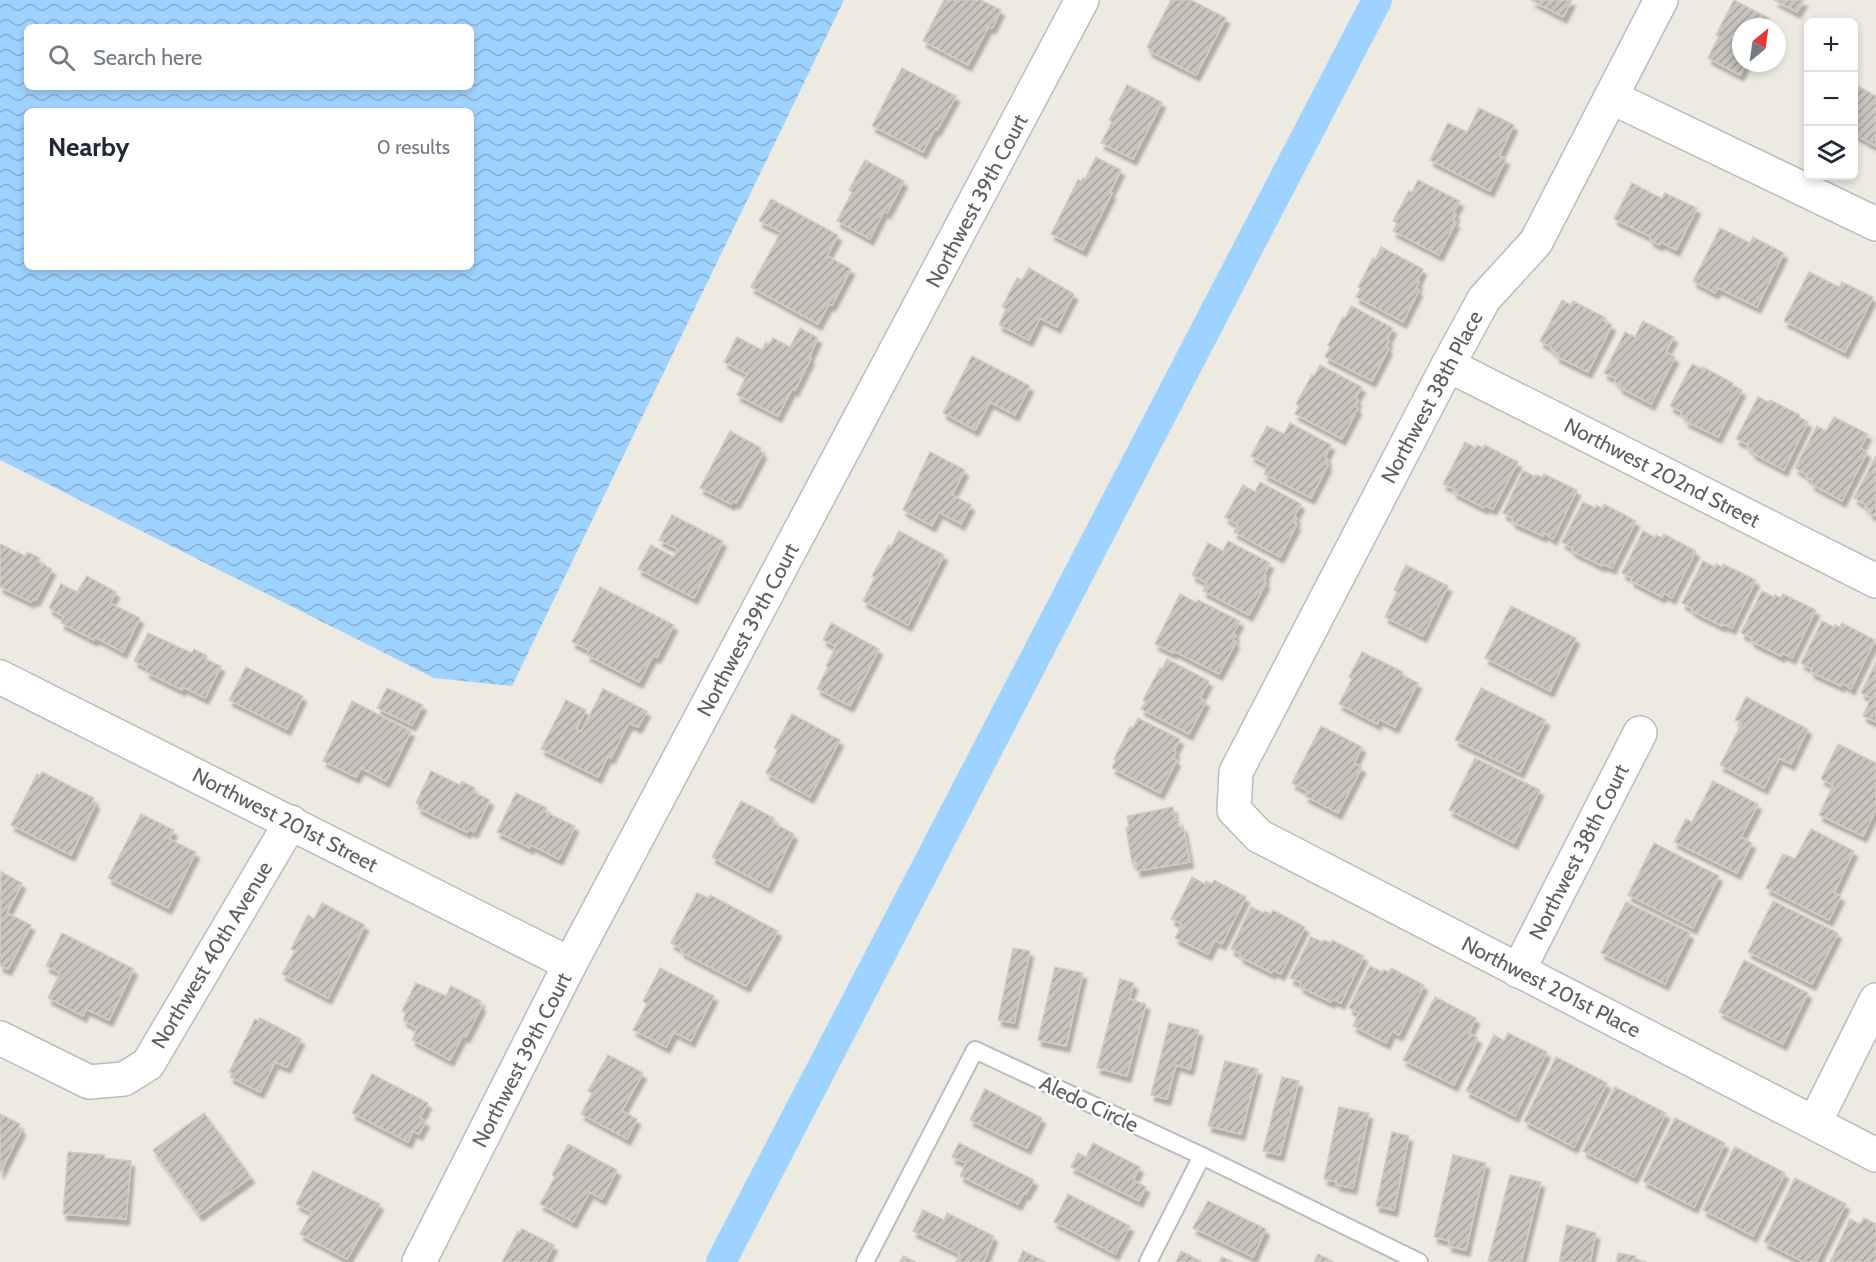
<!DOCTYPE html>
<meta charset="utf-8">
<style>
body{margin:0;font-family:Cabin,sans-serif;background:#f6f6f7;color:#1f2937}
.controls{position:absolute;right:18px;top:18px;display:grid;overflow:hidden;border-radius:9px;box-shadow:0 3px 9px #0003}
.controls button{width:54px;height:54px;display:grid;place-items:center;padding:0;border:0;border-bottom:2px solid #e0e1e3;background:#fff;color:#1f2937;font:30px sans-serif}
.compass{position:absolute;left:1732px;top:18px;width:54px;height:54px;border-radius:50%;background:#fff;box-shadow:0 3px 9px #0003;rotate:29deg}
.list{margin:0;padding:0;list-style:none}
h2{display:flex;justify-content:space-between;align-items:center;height:78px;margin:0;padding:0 24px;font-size:26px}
h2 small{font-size:20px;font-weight:400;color:#747a83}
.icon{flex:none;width:33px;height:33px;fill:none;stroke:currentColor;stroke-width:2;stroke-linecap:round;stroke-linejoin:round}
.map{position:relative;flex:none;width:1876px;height:1262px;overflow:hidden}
.search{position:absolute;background:#fff;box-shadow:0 3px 9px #0003;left:24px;top:24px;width:450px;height:66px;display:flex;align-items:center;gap:15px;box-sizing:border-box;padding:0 21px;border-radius:9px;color:#747a83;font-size:22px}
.panel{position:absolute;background:#fff;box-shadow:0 3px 9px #0003;left:24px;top:108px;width:450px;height:162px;border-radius:9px}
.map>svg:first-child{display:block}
.water{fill:url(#water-waves);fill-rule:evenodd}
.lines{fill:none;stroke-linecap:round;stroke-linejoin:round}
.canal{stroke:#9fd3ff;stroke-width:30}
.building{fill:url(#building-hatch);stroke:#d2cdbf;stroke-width:1.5;filter:url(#shadow)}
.service-casing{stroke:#b9bbc1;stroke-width:20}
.minor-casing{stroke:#b9bbc1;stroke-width:36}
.service{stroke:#fff;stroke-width:16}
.minor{stroke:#fff;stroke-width:33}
.labels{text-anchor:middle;stroke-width:5;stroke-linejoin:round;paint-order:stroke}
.street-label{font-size:21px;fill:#5a5d63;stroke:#fff}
</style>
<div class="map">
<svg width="1876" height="1262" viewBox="0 0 1876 1262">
<defs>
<pattern id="water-waves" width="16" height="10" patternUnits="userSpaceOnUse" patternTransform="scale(1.5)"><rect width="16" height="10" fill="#9fd3ff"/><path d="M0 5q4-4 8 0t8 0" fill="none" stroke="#85aed2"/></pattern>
<pattern id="building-hatch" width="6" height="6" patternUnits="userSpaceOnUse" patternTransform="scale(1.5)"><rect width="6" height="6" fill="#c8c4be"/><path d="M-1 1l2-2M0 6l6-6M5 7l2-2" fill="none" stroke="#a5a29e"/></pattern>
<filter id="shadow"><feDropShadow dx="3.5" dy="6" stdDeviation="1.5" flood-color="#0004"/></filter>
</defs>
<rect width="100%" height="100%" fill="#edebe1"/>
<path class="water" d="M0,0H844L512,686L434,678L0,460ZM27,27H471V87H27ZM27,111H471V267H27Z"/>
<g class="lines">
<polyline class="canal" points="721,1262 1377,0"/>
</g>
<g class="building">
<polygon points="944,0 981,0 1001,10 992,28 989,26 968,65 923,41"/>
<polygon points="1171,0 1191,0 1226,18 1196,75 1149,51 1150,49 1147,47"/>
<polygon points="1531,0 1572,0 1563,17"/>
<polygon points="1734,0 1769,18 1765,27 1741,27 1741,63 1746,63 1740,75 1708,58 1719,36 1716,35"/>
<polygon points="1774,0 1804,0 1797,12"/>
<polygon points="902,68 956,96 937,130 935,129 923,152 872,126"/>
<polygon points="1854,84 1876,96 1876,146 1854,134"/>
<polygon points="1127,85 1162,102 1133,159 1101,143 1112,122 1109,120"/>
<polygon points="1479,108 1514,125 1499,156 1506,159 1490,191 1430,160 1448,123 1467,132"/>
<polygon points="1096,157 1121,170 1110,192 1112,193 1083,250 1051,234 1078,180 1081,181 1083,178 1085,179"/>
<polygon points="865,160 904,181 887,213 884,211 870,239 837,221 852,192 849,190"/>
<polygon points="1418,180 1460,201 1453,213 1456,214 1453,221 1456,222 1439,255 1393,231 1397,223 1393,221 1409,191 1412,192"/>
<polygon points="1632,183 1662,199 1665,193 1697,208 1676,250 1661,242 1659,245 1650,240 1651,237 1614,219"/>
<polygon points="771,199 838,235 827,256 851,269 832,305 829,304 818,324 751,287 781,232 759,221"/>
<polygon points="1720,228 1750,243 1753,237 1784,253 1757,307 1718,288 1715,293 1693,281"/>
<polygon points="1381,247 1423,269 1417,281 1419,282 1416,288 1419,290 1403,322 1356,297 1361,288 1358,287 1373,258 1375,260"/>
<polygon points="1029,268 1074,294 1057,327 1040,318 1029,340 999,325 1006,309 1002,307 1017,278 1022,280"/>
<polygon points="1809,272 1839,287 1842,282 1873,297 1845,352 1784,321"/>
<polygon points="1562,300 1571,305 1573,301 1606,318 1604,321 1612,325 1588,372 1556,356 1557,353 1551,350 1552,348 1540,341"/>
<polygon points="1351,306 1393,328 1387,339 1389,341 1386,347 1389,348 1372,381 1325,357 1330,347 1328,345 1343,317 1345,318"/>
<polygon points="1643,321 1674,337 1666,352 1675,357 1651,404 1619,387 1621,385 1615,382 1616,379 1604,373 1625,332 1635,337"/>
<polygon points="800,328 818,338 809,357 811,358 795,390 792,389 778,416 737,395 747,374 724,362 737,337 762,350 766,342 769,344 773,338 790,347"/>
<polygon points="972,356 1030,386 1015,415 990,402 975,430 943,413"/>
<polygon points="1692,364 1702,369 1703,367 1733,383 1732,385 1742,390 1718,437 1685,421 1687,418 1681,415 1682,412 1670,406"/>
<polygon points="1320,365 1362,387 1355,398 1358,400 1355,406 1358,408 1342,439 1295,414 1299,406 1296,404 1312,375 1314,376"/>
<polygon points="1758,397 1768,402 1770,400 1800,415 1799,417 1808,422 1784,470 1752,453 1753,451 1747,447 1749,445 1736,439"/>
<polygon points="1834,417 1868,434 1860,448 1867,452 1842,501 1811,484 1813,480 1806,477 1807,475 1795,468 1817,426 1826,431"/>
<polygon points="1290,423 1331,445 1325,457 1328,459 1326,464 1328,465 1311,498 1264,474 1268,465 1251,456 1267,426 1284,434"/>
<polygon points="730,431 761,448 760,451 763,453 736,503 733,501 731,504 700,488"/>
<polygon points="1465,442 1476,448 1477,445 1483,448 1485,445 1518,462 1493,509 1485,505 1484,508 1453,492 1455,489 1443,484"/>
<polygon points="930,452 965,470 952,495 971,505 961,524 939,512 932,526 903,510"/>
<polygon points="1876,456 1876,516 1869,513 1871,510 1865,507 1866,505 1854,498"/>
<polygon points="1523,471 1536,477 1536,475 1542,477 1544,474 1577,490 1553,539 1544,533 1543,536 1512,522 1513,519 1503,513"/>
<polygon points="1260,482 1301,504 1294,517 1297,518 1294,523 1297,524 1280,557 1234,532 1238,525 1225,517 1243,485 1255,492"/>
<polygon points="1583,502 1595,508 1596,505 1602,508 1604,504 1636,521 1612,568 1603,564 1602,566 1572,551 1573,549 1562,542"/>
<polygon points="672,515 723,541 694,598 638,569 651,545 674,557 678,549 659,540"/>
<polygon points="899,531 944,555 908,625 863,601 875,577 872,576 889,545 891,547"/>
<polygon points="1643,531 1655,537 1656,535 1662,538 1664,534 1696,551 1672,598 1664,593 1662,597 1631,581 1632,578 1622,573"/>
<polygon points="1228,541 1270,563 1264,575 1266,576 1264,582 1266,583 1249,615 1203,591 1207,583 1192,575 1208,543 1223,551"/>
<polygon points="0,544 25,556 27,552 40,558 38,562 52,569 36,600 33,599 31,602 0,587"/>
<polygon points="1703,561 1715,567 1716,564 1722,567 1723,564 1756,580 1732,628 1723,624 1722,626 1692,611 1693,609 1682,603"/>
<polygon points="1406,565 1448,586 1423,636 1385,617 1397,592 1394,590"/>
<polygon points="87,576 116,592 110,603 140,618 123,652 95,637 94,640 61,623 64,617 49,608 61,584 77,592"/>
<polygon points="600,587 674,625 657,657 653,656 639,682 587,655 589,650 572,642"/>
<polygon points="1762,591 1774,597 1775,595 1781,598 1783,594 1816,610 1792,658 1783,653 1781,656 1751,641 1752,638 1741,633"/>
<polygon points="1180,594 1197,603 1198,600 1240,621 1233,634 1236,635 1233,640 1236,642 1219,674 1174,651 1173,653 1155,644"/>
<polygon points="1511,606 1576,638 1550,691 1485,658"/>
<polygon points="1822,621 1834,627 1835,625 1840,627 1842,623 1875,640 1851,689 1842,683 1841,686 1811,672 1812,669 1801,663"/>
<polygon points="831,623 879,649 850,706 817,689 828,667 826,666 836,646 823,640"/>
<polygon points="148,633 192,653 194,649 207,656 205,659 221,666 205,698 183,687 182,690 146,672 148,668 134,661"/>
<polygon points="1362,652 1403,672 1402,675 1418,683 1395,727 1379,719 1377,724 1339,704 1352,679 1349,677"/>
<polygon points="1167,659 1209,681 1200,698 1206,701 1189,734 1141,709 1146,701 1143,700 1160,668 1162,669"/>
<polygon points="1876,662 1876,722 1863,716 1871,698 1861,693"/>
<polygon points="246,667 303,696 287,729 229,700"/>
<polygon points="387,688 423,705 412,725 377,708"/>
<polygon points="1481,688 1546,720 1520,772 1455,740"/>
<polygon points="603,689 647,711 638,727 629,723 611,758 608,756 598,777 541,749 566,700 586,710 576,729 581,732"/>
<polygon points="1746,697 1808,729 1791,764 1779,758 1764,788 1720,765 1742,723 1735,720"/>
<polygon points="352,701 411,731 386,781 361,768 356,777 323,761"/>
<polygon points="792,714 840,740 810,797 766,773 778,749 774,748"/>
<polygon points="1138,718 1180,739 1174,751 1176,752 1173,759 1177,760 1160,793 1112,768 1116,760 1114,759 1130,727 1133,728"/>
<polygon points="1321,726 1362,747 1354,763 1362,767 1338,813 1305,796 1308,791 1292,783"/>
<polygon points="1838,744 1876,763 1876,809 1863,836 1819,815 1833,785 1821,779"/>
<polygon points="1475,758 1540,790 1514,843 1449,810"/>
<polygon points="431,771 460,785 462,781 475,788 473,792 490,800 474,832 469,829 467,832 418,808 419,805 416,803"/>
<polygon points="42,772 94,798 92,801 96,803 71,855 11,825 37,774 40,776"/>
<polygon points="1713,781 1758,804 1741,837 1752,843 1737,873 1674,842 1686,819 1692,822"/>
<polygon points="516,793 547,808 545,812 575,826 559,859 531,845 530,848 497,832"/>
<polygon points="741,801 774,818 772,822 794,834 768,887 712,857"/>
<polygon points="1173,807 1175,821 1178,820 1179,827 1183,826 1190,862 1137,871 1136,862 1132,863 1126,828 1129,827 1127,816"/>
<polygon points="141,814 174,830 169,839 196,852 168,908 108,878"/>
<polygon points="1811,829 1854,851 1834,893 1841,896 1829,920 1766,888 1783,854 1795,859"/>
<polygon points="1654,843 1719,876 1693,928 1628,895"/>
<polygon points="1,872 22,883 7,913 31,925 8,969 0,966"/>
<polygon points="1192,877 1205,884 1206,881 1212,884 1214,880 1246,897 1222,944 1215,940 1208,954 1175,938 1182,924 1171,919"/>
<polygon points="697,893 708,898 710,895 778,931 746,986 681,952 682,949 671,943"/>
<polygon points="1773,901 1838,933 1812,984 1748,952"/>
<polygon points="1626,902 1690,933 1665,984 1601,953"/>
<polygon points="322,903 365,925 328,998 282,974 295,951 291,949 308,915 314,919"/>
<polygon points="1251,907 1264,913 1265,911 1271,914 1273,910 1305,927 1281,974 1273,970 1272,973 1240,957 1241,954 1231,949"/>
<polygon points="62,933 134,969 109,1020 86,1009 83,1016 48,998 60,973 46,966"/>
<polygon points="1311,937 1323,942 1324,940 1331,943 1332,940 1364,956 1341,1003 1333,999 1331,1002 1300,987 1301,983 1290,978"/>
<polygon points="1013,948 1030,951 1014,1023 998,1020"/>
<polygon points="1744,960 1808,993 1783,1044 1719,1012"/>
<polygon points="1370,966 1382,972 1384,970 1389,972 1391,968 1424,985 1399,1035 1392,1031 1386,1043 1353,1026 1359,1013 1349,1008"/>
<polygon points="1055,967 1083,973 1066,1046 1038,1040"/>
<polygon points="660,968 714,996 691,1041 674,1032 666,1047 633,1030 647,1004 643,1001"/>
<polygon points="1120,979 1134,983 1129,999 1146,1004 1127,1076 1097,1068"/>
<polygon points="416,983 446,996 451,986 481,1001 479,1004 482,1006 466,1037 463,1035 450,1060 412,1040 417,1028 403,1020 406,1013 402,1011"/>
<polygon points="1435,997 1476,1018 1469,1033 1478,1038 1454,1085 1403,1060"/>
<polygon points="260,1018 301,1039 287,1067 275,1062 260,1092 230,1077 232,1073 229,1072 255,1019 258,1021"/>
<polygon points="1169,1023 1199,1030 1190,1069 1176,1065 1167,1099 1151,1095"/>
<polygon points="1508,1033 1547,1052 1515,1116 1466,1091 1494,1035 1504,1041"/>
<polygon points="608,1055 643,1073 622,1111 637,1119 627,1139 581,1114 592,1093 588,1091"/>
<polygon points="1556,1057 1607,1083 1574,1147 1524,1121"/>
<polygon points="1225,1061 1258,1069 1241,1134 1208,1126"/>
<polygon points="372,1074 428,1103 420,1118 426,1121 419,1134 413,1131 408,1142 352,1113"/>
<polygon points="1282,1077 1299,1081 1280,1155 1263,1151"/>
<polygon points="1615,1087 1666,1113 1634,1177 1583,1151"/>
<polygon points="985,1089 1042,1118 1027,1148 970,1120"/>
<polygon points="1339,1107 1369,1113 1353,1188 1336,1185 1337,1182 1324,1179"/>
<polygon points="204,1113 251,1177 199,1215 153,1150"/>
<polygon points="0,1114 20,1124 18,1127 22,1129 0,1173"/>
<polygon points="1675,1118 1725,1143 1694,1207 1643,1181"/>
<polygon points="1392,1132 1409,1136 1394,1210 1376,1206"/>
<polygon points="959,1143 1034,1180 1026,1194 1024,1193 1018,1204 960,1176 966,1163 952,1157"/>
<polygon points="1093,1143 1140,1167 1133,1180 1146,1187 1139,1201 1071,1167 1078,1153 1086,1157"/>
<polygon points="568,1144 617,1170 602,1199 590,1192 573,1222 540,1204 555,1177 552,1175"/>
<polygon points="1735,1147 1785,1173 1753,1236 1703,1210"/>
<polygon points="68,1152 105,1155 104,1158 131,1161 126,1219 63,1214"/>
<polygon points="1453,1155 1486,1163 1466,1250 1448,1246 1450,1241 1434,1237"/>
<polygon points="313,1171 380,1204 347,1259 300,1234 312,1212 296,1204"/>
<polygon points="1510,1175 1541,1182 1521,1262 1488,1262"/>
<polygon points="1795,1178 1846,1204 1816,1262 1804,1262 1764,1242"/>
<polygon points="1068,1194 1130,1226 1115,1254 1054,1222"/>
<polygon points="1208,1201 1266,1229 1253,1257 1193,1228"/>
<polygon points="923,1210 944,1220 947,1213 994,1236 984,1262 956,1262 960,1254 913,1231"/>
<polygon points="1864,1218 1876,1224 1876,1262 1830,1262 1850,1219 1860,1224"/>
<polygon points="1567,1225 1596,1233 1590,1262 1559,1262"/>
<polygon points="522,1229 554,1245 545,1262 502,1262 518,1231 520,1233"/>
<polygon points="1023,1251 1046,1262 1018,1262"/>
<polygon points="1181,1251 1202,1262 1176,1262"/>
<polygon points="1618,1253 1636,1256 1635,1259 1647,1262 1616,1262"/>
<polygon points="1318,1254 1334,1262 1314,1262"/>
<polygon points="903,1256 916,1262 900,1262"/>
<polygon points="1222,1257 1233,1262 1219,1262"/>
</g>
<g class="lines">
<defs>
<g id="service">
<polyline points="865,1262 975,1050 1202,1156 1419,1262"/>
<polyline points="1148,1262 1202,1156"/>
</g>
<g id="minor">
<polyline points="1661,0 1536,242 1484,299 1448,365 1236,772 1234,810 1259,836 1876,1155"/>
<polyline points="1611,97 1876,224"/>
<polyline points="1448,365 1876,581"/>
<polyline points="0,677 570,964"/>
<polyline points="1518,971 1640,733"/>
<polyline points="0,1038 89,1082 124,1079 148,1064 291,822"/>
<polyline points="1815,1122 1876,1000"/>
<polyline points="419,1262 570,964 1082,0"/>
</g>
</defs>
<use href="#service" class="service-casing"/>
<use href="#minor" class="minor-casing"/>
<use href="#service" class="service"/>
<use href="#minor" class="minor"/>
</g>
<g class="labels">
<g class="street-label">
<text transform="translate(977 201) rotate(-62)" y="7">Northwest 39th Court</text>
<text transform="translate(1432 397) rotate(-62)" y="7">Northwest 38th Place</text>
<text transform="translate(1662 473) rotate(27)" y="7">Northwest 202nd Street</text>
<text transform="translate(748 630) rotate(-62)" y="7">Northwest 39th Court</text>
<text transform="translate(285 820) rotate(27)" y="7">Northwest 201st Street</text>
<text transform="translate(1579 852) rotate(-63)" y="7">Northwest 38th Court</text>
<text transform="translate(212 955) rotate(-59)" y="7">Northwest 40th Avenue</text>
<text transform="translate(1551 987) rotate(27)" y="7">Northwest 201st Place</text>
<text transform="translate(522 1060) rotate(-63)" y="7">Northwest 39th Court</text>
<text transform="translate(1089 1104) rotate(25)" y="7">Aledo Circle</text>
</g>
</g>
</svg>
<div class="controls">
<button>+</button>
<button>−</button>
<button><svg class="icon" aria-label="layers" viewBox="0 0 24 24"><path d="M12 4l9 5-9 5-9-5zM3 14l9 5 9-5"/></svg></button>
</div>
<svg class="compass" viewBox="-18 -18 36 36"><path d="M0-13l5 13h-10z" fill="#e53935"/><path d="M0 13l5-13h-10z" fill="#747a83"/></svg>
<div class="search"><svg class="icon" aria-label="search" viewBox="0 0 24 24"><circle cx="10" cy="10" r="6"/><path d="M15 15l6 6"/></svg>Search here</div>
<section class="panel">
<h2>Nearby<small>0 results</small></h2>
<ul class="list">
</ul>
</section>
</div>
